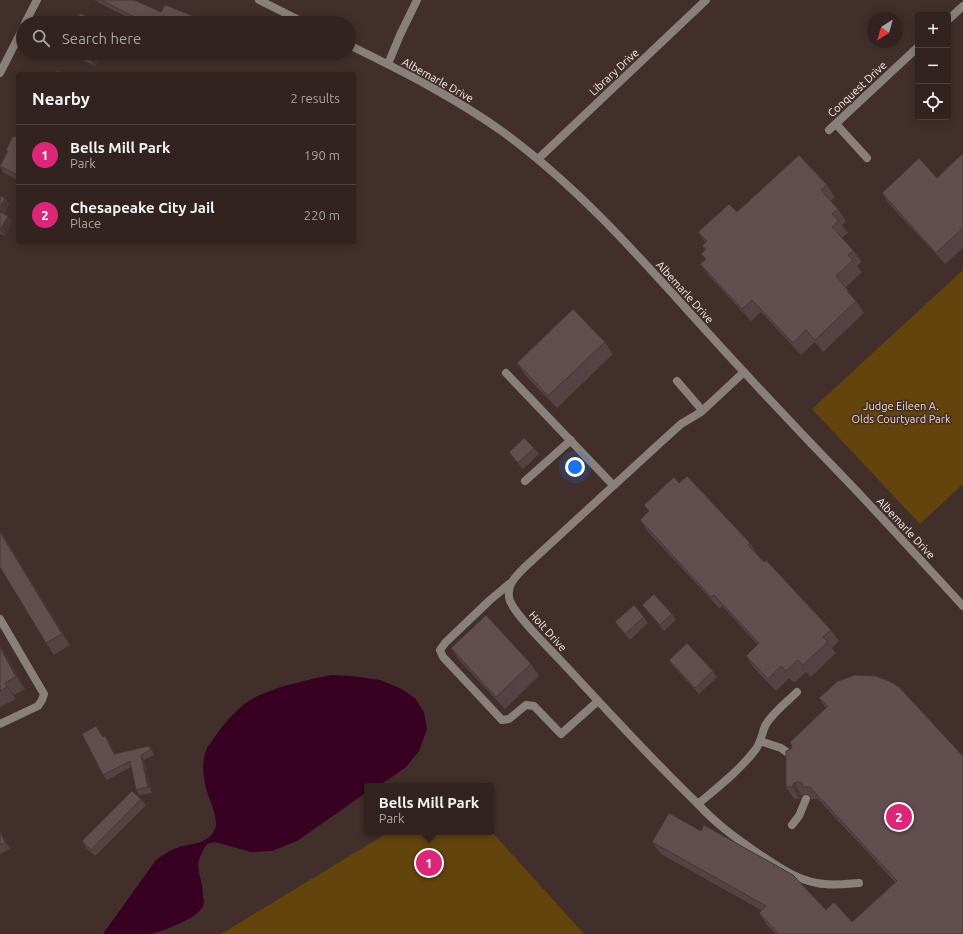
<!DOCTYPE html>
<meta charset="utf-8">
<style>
body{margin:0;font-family:Ubuntu,sans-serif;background:#3d2f2d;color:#f1f3f6}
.controls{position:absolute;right:12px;top:12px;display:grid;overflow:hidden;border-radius:4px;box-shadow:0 2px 10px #0003}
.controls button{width:36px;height:36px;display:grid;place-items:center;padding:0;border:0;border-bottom:1px solid #4d403e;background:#322320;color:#f1f3f6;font:20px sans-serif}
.compass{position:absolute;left:867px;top:12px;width:36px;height:36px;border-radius:50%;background:#322320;box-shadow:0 2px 10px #0003;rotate:217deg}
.you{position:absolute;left:575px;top:467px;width:14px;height:14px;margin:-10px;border:3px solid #fff;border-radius:50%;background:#1a73e8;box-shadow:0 0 0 6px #1a73e833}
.badge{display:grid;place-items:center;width:26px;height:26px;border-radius:50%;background:#db2777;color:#fff;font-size:13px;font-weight:700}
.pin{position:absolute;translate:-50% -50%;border:2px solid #fff;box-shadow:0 1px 4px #0006}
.popup{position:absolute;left:364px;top:783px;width:130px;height:52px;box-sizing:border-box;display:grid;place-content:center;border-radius:4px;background:#322320;filter:drop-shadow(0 1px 3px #0005);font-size:13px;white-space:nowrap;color:#a8a4a5}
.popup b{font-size:15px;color:#f1f3f6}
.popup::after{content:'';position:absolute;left:50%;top:100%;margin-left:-8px;border:8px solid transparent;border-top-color:#322320}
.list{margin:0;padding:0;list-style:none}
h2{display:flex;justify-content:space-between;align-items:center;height:52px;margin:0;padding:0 16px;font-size:17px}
h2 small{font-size:13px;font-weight:400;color:#a8a4a5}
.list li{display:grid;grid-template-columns:26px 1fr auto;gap:12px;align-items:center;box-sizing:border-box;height:60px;padding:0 16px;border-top:1px solid #4d403e}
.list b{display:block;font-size:15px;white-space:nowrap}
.list p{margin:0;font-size:13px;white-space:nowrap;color:#a8a4a5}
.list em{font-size:13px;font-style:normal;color:#a8a4a5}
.icon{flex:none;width:22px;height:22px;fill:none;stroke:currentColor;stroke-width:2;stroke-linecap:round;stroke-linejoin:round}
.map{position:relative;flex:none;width:963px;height:934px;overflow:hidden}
.search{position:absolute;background:#322320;box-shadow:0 2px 10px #0003;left:16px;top:16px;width:340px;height:44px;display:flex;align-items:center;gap:10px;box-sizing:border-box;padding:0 14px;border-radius:22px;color:#a8a4a5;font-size:15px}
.panel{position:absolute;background:#322320;box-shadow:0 2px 10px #0003;left:16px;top:72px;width:340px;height:172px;border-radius:4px}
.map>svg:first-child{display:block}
.green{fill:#62440c}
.water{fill:#380021}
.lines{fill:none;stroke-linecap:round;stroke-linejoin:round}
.service{stroke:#89807b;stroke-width:8}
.minor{stroke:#89807b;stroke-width:8}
.tertiary{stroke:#89807b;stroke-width:8}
.wall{fill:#544244}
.shaded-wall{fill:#453637}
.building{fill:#624d4f;stroke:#453637}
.labels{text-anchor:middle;stroke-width:3;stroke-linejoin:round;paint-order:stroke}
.street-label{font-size:11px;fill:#f9ece9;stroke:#422f2b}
.park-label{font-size:11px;fill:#f8deb7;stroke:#422f2b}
</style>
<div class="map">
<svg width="963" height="934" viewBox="0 0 963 934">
<rect width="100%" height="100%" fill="#422f2b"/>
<g class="green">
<polygon points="963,270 963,484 920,524 812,409"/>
<polygon points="491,831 584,934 221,934 389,832"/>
</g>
<path class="water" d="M331,675L352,676L380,680L400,688L415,698L424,712L427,729L419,751L406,767L389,779L377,786H367V792L297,841L272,851L251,852L215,842L207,844C190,870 203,872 203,897C204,900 204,904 203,906C200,917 160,933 149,934C134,934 118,934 103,934L156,860C163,855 170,850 179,847C192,843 206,845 214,831C221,820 207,796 205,784C203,773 202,761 206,751C207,746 212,742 214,738C225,722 242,702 260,695C283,685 307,680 331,675Z"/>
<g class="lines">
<g class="service">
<polyline points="836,124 867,158"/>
<polyline points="506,373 613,485"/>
<polyline points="677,381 702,410"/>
<polyline points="525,481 571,440"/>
<polyline points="509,584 490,600 445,643 440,650 443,657 502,720 509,719 526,705 534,706 561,734 598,701"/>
<polyline points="0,619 44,694 42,700 38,706 0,724"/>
<polyline points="760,741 781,748 795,758"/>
<path d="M698,804C716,824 737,839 759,854C777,866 795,879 817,883C831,886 845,884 859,883"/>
<polyline points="792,825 799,816 806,799"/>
</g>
<g class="minor">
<polyline points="948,20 963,6"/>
<polyline points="25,23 37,0"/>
<polyline points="388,64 400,35 417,0"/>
<polyline points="0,73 23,28"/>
<polyline points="829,130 918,47"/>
<polyline points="538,159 706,0"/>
<path d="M744,372L701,412L681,424L660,443L525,567C515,577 505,586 510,601C517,617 548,647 561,661C606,709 650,758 698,804C718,787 740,770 756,749C761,741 762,734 765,726C772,713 787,702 797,692"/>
</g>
<g class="tertiary">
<polyline points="259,0 305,23"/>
<path d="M349,45C402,71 454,97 503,132C595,199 667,290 744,372C779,410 815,448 851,485C889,525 926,566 963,606"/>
</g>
</g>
<g class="wall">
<polygon points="94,0 134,0 161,12 201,19 203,23 138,23"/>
<polygon points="69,53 99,53 100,55 95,66 70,54"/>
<polygon points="180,53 191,53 189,58"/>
<polygon points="18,131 18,180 4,173 0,166 7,152 6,150 15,137"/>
<polygon points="963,153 963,248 945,264 890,205 882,193 937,178"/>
<polygon points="827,185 835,197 830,201 838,209 846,221 842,225 848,233 842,238 853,250 862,262 857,266 862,272 846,287 864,313 823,352 815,342 801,355 761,312 751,321 709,276 700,264 705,259 701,254 705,250 702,246 706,243 698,232 737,212"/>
<polygon points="0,196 5,198 9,204 4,214 12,221 5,236 0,234"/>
<polygon points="605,342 613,354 557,408 525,375 517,363"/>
<polygon points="534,448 539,454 523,469 513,458 509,452"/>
<polygon points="679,483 750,543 758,555 831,630 839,641 832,648 836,653 811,677 806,672 794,683 789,678 776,691 754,668 746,656 758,645 722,606 720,609 648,532 640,520 649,512 644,505"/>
<polygon points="0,530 70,645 54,655 46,643"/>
<polygon points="642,605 672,614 676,620 664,631 647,611"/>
<polygon points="644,617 648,623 630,640 619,628 615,622"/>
<polygon points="0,646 5,653 25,689 14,695 16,699 0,707"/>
<polygon points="451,648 531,664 539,676 505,709 459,660"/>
<polygon points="669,660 713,671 717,677 699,694 673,666"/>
<polygon points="838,681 963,934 776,934 767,925 759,913 761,910 661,854 652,842 826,910 852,922 895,882 818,799 811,799 808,795 806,794 802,795 800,799 794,799 786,787 791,749 826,708 819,698"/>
<polygon points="96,726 103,737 109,741 115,754 149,746 153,751 154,755 144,760 152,793 139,795 136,790 131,767 107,780 103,775"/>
<polygon points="141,799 146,805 95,856 86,848 82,841"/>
<polygon points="0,830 10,849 0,854"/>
</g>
<g class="shaded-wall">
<polygon points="201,19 203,23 199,23"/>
<polygon points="94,53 99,53 100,55 95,66 90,60"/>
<polygon points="186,53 191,53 189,58"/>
<polygon points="5,198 9,204 2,217 0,213 0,207"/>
<polygon points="8,216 12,221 5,236 0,230"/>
<polygon points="848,290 857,302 856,302 847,291"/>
<polygon points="0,530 70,645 62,634 0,532"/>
<polygon points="0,646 5,653 25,689 16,677 0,647"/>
<polygon points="5,683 14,695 16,699 7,687"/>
<polygon points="105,736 109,741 117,759 114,754"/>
<polygon points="149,746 153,751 154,755 151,750"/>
<polygon points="141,755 144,760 152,793 148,787"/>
<polygon points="794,783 802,795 800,799 792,787"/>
<polygon points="0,830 10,849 5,843 0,832"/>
</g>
<g class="building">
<polygon points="101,0 134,0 161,12 165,5 201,19 199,23 146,23"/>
<polygon points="80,13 100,23 75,23"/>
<polygon points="76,53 94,53 90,60"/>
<polygon points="57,71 63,74 55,74"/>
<polygon points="18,131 18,174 17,175 0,166 8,151 6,150 13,136 15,137"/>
<polygon points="963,153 963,228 936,253 882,193 919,158 937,178"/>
<polygon points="799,155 827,185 821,190 838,209 832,214 839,221 832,227 853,250 848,255 853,260 836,276 848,290 847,291 856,301 815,340 806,330 793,343 752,300 742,309 700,264 706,259 701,254 706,249 702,246 707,241 698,232 729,204 737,212"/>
<polygon points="0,196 5,198 0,207"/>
<polygon points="0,212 8,216 0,230"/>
<polygon points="573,309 605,342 548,396 517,363"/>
<polygon points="524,438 534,448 518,463 509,452"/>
<polygon points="687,476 750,543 748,545 764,562 766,560 831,630 823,637 828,642 803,665 798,660 786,671 781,666 768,679 746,656 759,643 714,595 711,597 640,520 649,511 644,505 674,477 679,483"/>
<polygon points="0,532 62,634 46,643 0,567"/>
<polygon points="654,594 672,614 660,625 642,605"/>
<polygon points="634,605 644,617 625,634 615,622"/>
<polygon points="486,615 531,664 496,697 451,648"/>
<polygon points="687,643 713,671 695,688 669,660"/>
<polygon points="0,647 16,677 5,683 7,687 0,691"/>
<polygon points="855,675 875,676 887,680 899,687 963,756 963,934 779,934 759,913 766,906 652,842 669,813 701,831 704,825 793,875 826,910 834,902 852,922 897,881 810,787 803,787 802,783 797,782 794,783 792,787 786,787 786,751 791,749 792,746 790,742 828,706 819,698 838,681"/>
<polygon points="96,726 103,737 105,736 114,754 149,746 151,750 141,755 148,787 136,790 130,761 103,775 82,734"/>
<polygon points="132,791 141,799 91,850 82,841"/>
<polygon points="0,832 5,843 0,845"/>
</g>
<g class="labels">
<g class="street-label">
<text transform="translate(614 72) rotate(-43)" y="4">Library Drive</text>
<text transform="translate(438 80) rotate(29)" y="4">Albemarle Drive</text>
<text transform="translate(857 89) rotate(-43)" y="4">Conquest Drive</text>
<text transform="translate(685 292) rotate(48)" y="4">Albemarle Drive</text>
<text transform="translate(906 528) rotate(47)" y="4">Albemarle Drive</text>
<text transform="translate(548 631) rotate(48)" y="4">Holt Drive</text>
</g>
<g class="park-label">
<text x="901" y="410">Judge Eileen A.<tspan x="901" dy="13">Olds Courtyard Park</tspan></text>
</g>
</g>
</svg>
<div class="controls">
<button>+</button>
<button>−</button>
<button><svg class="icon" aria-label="locate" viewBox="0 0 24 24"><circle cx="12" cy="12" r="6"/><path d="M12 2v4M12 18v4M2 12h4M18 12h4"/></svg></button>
</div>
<svg class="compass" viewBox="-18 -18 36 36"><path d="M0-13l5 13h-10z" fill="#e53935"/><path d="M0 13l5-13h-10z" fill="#a8a4a5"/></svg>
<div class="you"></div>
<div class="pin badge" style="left:429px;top:863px">1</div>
<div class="popup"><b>Bells Mill Park</b>Park</div>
<div class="pin badge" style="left:899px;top:817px">2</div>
<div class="search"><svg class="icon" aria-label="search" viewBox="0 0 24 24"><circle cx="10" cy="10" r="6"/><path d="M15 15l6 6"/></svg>Search here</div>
<section class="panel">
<h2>Nearby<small>2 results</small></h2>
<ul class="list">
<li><span class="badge">1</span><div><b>Bells Mill Park</b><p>Park</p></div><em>190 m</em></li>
<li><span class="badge">2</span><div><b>Chesapeake City Jail</b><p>Place</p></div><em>220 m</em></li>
</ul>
</section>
</div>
